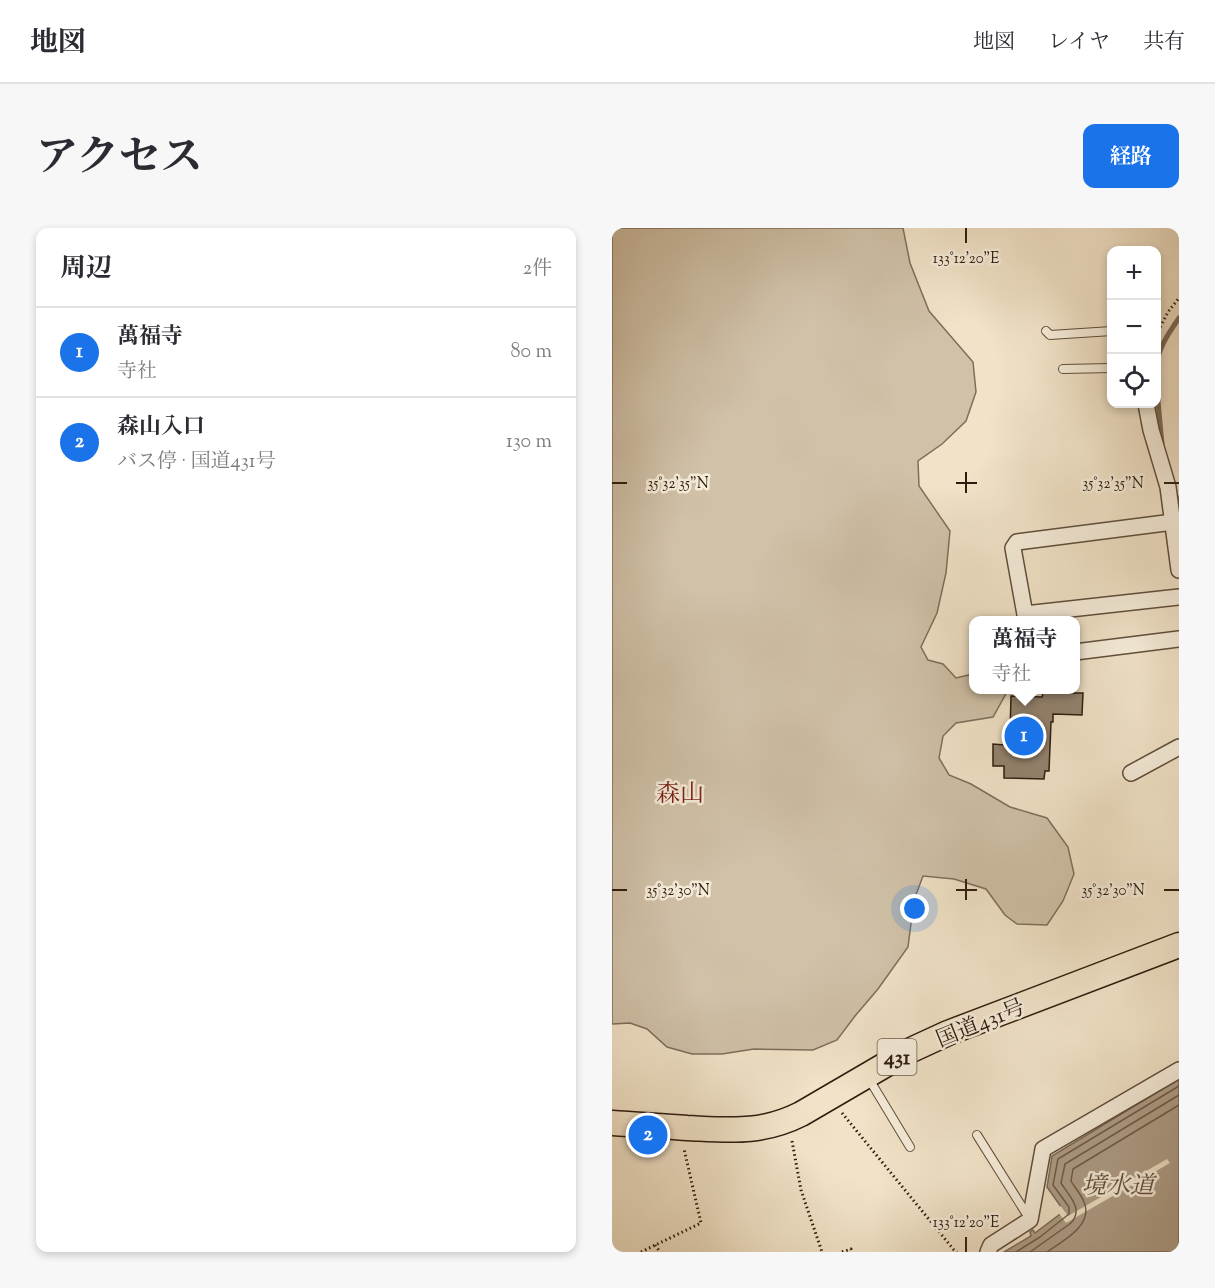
<!DOCTYPE html>
<html lang="ja">
<meta charset="utf-8">
<style>
body{margin:0;font-family:"Sorts Mill Goudy","Noto Serif JP",serif;background:#f7f7f7;color:#2b2b33}
.controls{position:absolute;right:18px;top:18px;display:grid;overflow:hidden;border-radius:12px;box-shadow:0 3px 9px #0003}
.controls button{width:54px;height:54px;display:grid;place-items:center;padding:0;border:0;border-bottom:2px solid #e1e1e2;background:#fff;color:#2b2b33;font:30px sans-serif}
.you{position:absolute;left:303px;top:681px;width:21px;height:21px;margin:-15px;border:4px solid #fff;border-radius:50%;background:#1a73e8;box-shadow:0 0 0 9px #1a73e833}
.badge{display:grid;place-items:center;width:39px;height:39px;border-radius:50%;background:#1a73e8;color:#fff;font-size:20px;font-weight:700}
.pin{position:absolute;translate:-50% -50%;border:3px solid #fff;box-shadow:0 2px 6px #0006}
.popup{position:absolute;left:357px;top:388px;width:111px;height:78px;box-sizing:border-box;display:grid;place-content:center;border-radius:12px;background:#fff;filter:drop-shadow(0 2px 4px #0005);font-size:20px;white-space:nowrap;color:#7c7c81}
.popup b{font-size:22px;color:#2b2b33}
.popup::after{content:'';position:absolute;left:50%;top:100%;margin-left:-12px;border:12px solid transparent;border-top-color:#fff}
.list{margin:0;padding:0;list-style:none}
h2{display:flex;justify-content:space-between;align-items:center;height:78px;margin:0;padding:0 24px;font-size:26px}
h2 small{font-size:20px;font-weight:400;color:#7c7c81}
.list li{display:grid;grid-template-columns:39px 1fr auto;gap:18px;align-items:center;box-sizing:border-box;height:90px;padding:0 24px;border-top:2px solid #e1e1e2}
.list b{display:block;font-size:22px;white-space:nowrap}
.list p{margin:0;font-size:20px;white-space:nowrap;color:#7c7c81}
.list em{font-size:20px;font-style:normal;color:#7c7c81}
.icon{flex:none;width:33px;height:33px;fill:none;stroke:currentColor;stroke-width:2;stroke-linecap:round;stroke-linejoin:round}
.map{position:relative;flex:none;width:567px;height:1024px;overflow:hidden;border-radius:12px}
header{display:flex;align-items:center;gap:36px;box-sizing:border-box;height:84px;padding:0 30px;background:#fff;border-bottom:2px solid #e1e1e2}
header strong{font-size:28px}
nav{display:flex;gap:33px;margin-inline-start:auto;font-size:21px}
.intro{display:flex;align-items:center;justify-content:space-between;box-sizing:border-box;height:144px;padding:0 36px}
h1{margin:0;font-size:42px}
.button{padding:15px 27px;border-radius:12px;background:#1a73e8;color:#fff;font-size:21px;font-weight:700}
main{display:flex;gap:36px;padding:0 36px}
aside{flex:1;background:#fff;border-radius:12px;box-shadow:0 3px 9px #0003}
.map>svg:first-child{display:block}
.green{fill:#d0c1a8;stroke:#7f6e5b;stroke-width:1.5}
.water{fill:#af9f89;stroke:#7b6a58;stroke-width:1.5}
.pier{fill:#f1e3c8}
.lines{fill:none;stroke-linecap:round;stroke-linejoin:round}
.shore{stroke:#6e5d4c;stroke-width:1.5}
.stream{stroke:#7b6a58;stroke-width:5}
.building{fill:#93836f;stroke:#2e1b0e;stroke-width:1.5}
.service-casing{stroke:#5f4d3c;stroke-width:10}
.minor-casing{stroke:#5f4d3c;stroke-width:18}
.trunk-casing{stroke:#2e1b0e;stroke-width:27}
.path{stroke:#2e1b0e;stroke-width:3;stroke-dasharray:1.5 3;stroke-linecap:butt}
.service{stroke:#f6eddb;stroke-width:8}
.minor{stroke:#f6eddb;stroke-width:15}
.trunk{stroke:#f1e3c8;stroke-width:24}
.ticks{fill:none;stroke:#2e1b0e;stroke-width:2}
.labels{text-anchor:middle;stroke-width:5;stroke-linejoin:round;paint-order:stroke}
.shield{fill:#f6eddb;stroke:#6a5a4c;stroke-width:1.5}
.shield-label{font-size:21px;font-weight:bold;fill:#2e1b0e}
.street-label{font-size:22px;fill:#2e1b0e;stroke:#f6eddb}
.neighbourhood-label{font-size:24px;fill:#7a1f14;stroke:#f6eddb}
.water-label{font-size:24px;font-style:italic;fill:#62503f;stroke:#f6eddb}
.ticks-label{font-size:15px;text-anchor:middle;fill:#2e1b0e;stroke:#f6eddb;stroke-width:5;stroke-linejoin:round;paint-order:stroke}
</style>
<header>
<strong>地図</strong>
<nav><a>地図</a><a>レイヤ</a><a>共有</a></nav>
</header>
<div class="intro"><h1>アクセス</h1><a class="button">経路</a></div>
<main>
<aside>
<h2>周辺<small>2件</small></h2>
<ul class="list">
<li><span class="badge">1</span><div><b>萬福寺</b><p>寺社</p></div><em>80 m</em></li>
<li><span class="badge">2</span><div><b>森山入口</b><p>バス停 · 国道431号</p></div><em>130 m</em></li>
</ul>
</aside>
<div class="map">
<svg width="567" height="1024" viewBox="0 0 567 1024">
<rect width="100%" height="100%" fill="#f1e3c8"/>
<filter id="stains"><feTurbulence type="fractalNoise" baseFrequency=".00333" numOctaves="4"/><feColorMatrix values="0 0 0 0 .2 0 0 0 0 .09 0 0 0 0 .02 0 0 0 .5 -.17"/></filter>
<radialGradient id="worn" r=".72"><stop offset=".6" stop-color="#630" stop-opacity="0"/><stop offset="1" stop-color="#630" stop-opacity=".3"/></radialGradient>
<polygon class="green" points="0,0 291,0 298,35 317,83 361,134 364,164 354,193 330,216 306,233 307,258 338,303 334,345 325,385 309,419 316,432 331,436 344,450 361,446 361,462 396,462 381,489 344,495 331,508 327,530 337,547 359,556 398,579 435,590 456,619 462,646 451,673 435,697 405,696 393,687 374,661 342,651 311,648 302,672 296,719 266,761 243,788 225,812 201,822 142,821 110,826 80,826 55,819 35,801 18,795 0,796"/>
<polygon class="water" points="567,851 567,1024 392,1024 419,1008 418,1004 421,1002 423,1005 452,983 435,959 440,928"/>
<polygon class="pier" points="555,931 558,935 454,995 446,984 448,982 446,980 449,978 456,988"/>
<g class="lines">
<g class="shore">
<polyline points="404,1024 428,1009 457,986 457,979 441,957 446,931 567,858"/>
<path d="M418,1024L459,995C472,981 457,968 449,955L453,936L567,867"/>
<path d="M435,1024C451,1013 482,997 472,974C469,966 463,960 459,953L461,941L567,877"/>
</g>
<g class="stream">
<path d="M544,141C545,122 556,106 567,90"/>
<polyline points="544,152 550,216"/>
<polyline points="564,268 567,279"/>
</g>
</g>
<polygon class="building" points="431,465 471,465 470,487 441,486 441,494 439,494 437,543 433,543 432,551 392,550 392,538 381,538 381,516 393,517 393,504 398,504 399,468 430,469"/>
<g class="lines">
<defs>
<g id="service">
<polyline points="434,103 438,107 500,103"/>
<polyline points="451,141 500,140"/>
<polyline points="257,851 298,919"/>
<polyline points="365,907 417,990"/>
</g>
<g id="minor">
<polyline points="534,176 539,202 556,259 567,342"/>
<polyline points="413,386 567,369"/>
<polyline points="414,392 401,320 405,314 561,294"/>
<polyline points="463,424 567,411"/>
<polyline points="519,545 567,519"/>
<polyline points="376,1024 379,1017 418,992 431,921 567,842"/>
</g>
<path id="trunk" d="M0,895C25,897 50,898 75,900C118,902 149,906 189,886L297,823L336,805L567,717"/>
</defs>
<use href="#service" class="service-casing"/>
<use href="#minor" class="minor-casing"/>
<use href="#trunk" class="trunk-casing"/>
<g class="path">
<polyline points="544,107 556,84 567,70"/>
<polyline points="230,885 342,1022 345,1024"/>
<polyline points="180,913 189,962 210,1024"/>
<polyline points="43,1017 48,1024"/>
<polyline points="29,1024 89,995 72,921"/>
<polyline points="230,1024 239,1021 240,1024"/>
</g>
<use href="#service" class="service"/>
<use href="#minor" class="minor"/>
<use href="#trunk" class="trunk"/>
</g>
<path class="ticks" d="M354,0V15M354,244V265M0,255H15M344,255H365M552,255H567M354,651V672M0,662H15M344,662H365M552,662H567M354,1009V1024"/>
<g class="labels">
<rect class="shield" x="265.5" y="811" width="39" height="36" rx="4.5"/>
<g class="shield-label">
<text x="285" y="836">431</text>
</g>
<g class="street-label">
<text transform="translate(368 794) rotate(-22)" y="8">国道431号</text>
</g>
<g class="neighbourhood-label">
<text x="68" y="573">森山</text>
</g>
<g class="water-label">
<text x="506" y="965">境水道</text>
</g>
</g>
<g class="ticks-label">
<text x="354" y="35">133°12'20"E</text>
<text x="66" y="260">35°32'35"N</text>
<text x="501" y="260">35°32'35"N</text>
<text x="66" y="667">35°32'30"N</text>
<text x="501" y="667">35°32'30"N</text>
<text x="354" y="999">133°12'20"E</text>
</g>
<rect width="100%" height="100%" filter="url(#stains)"/>
<rect width="100%" height="100%" fill="url(#worn)"/>
</svg>
<div class="controls">
<button>+</button>
<button>−</button>
<button><svg class="icon" aria-label="locate" viewBox="0 0 24 24"><circle cx="12" cy="12" r="6"/><path d="M12 2v4M12 18v4M2 12h4M18 12h4"/></svg></button>
</div>
<div class="you"></div>
<div class="pin badge" style="left:412px;top:508px">1</div>
<div class="popup"><b>萬福寺</b>寺社</div>
<div class="pin badge" style="left:36px;top:907px">2</div>
</div>
</main>
